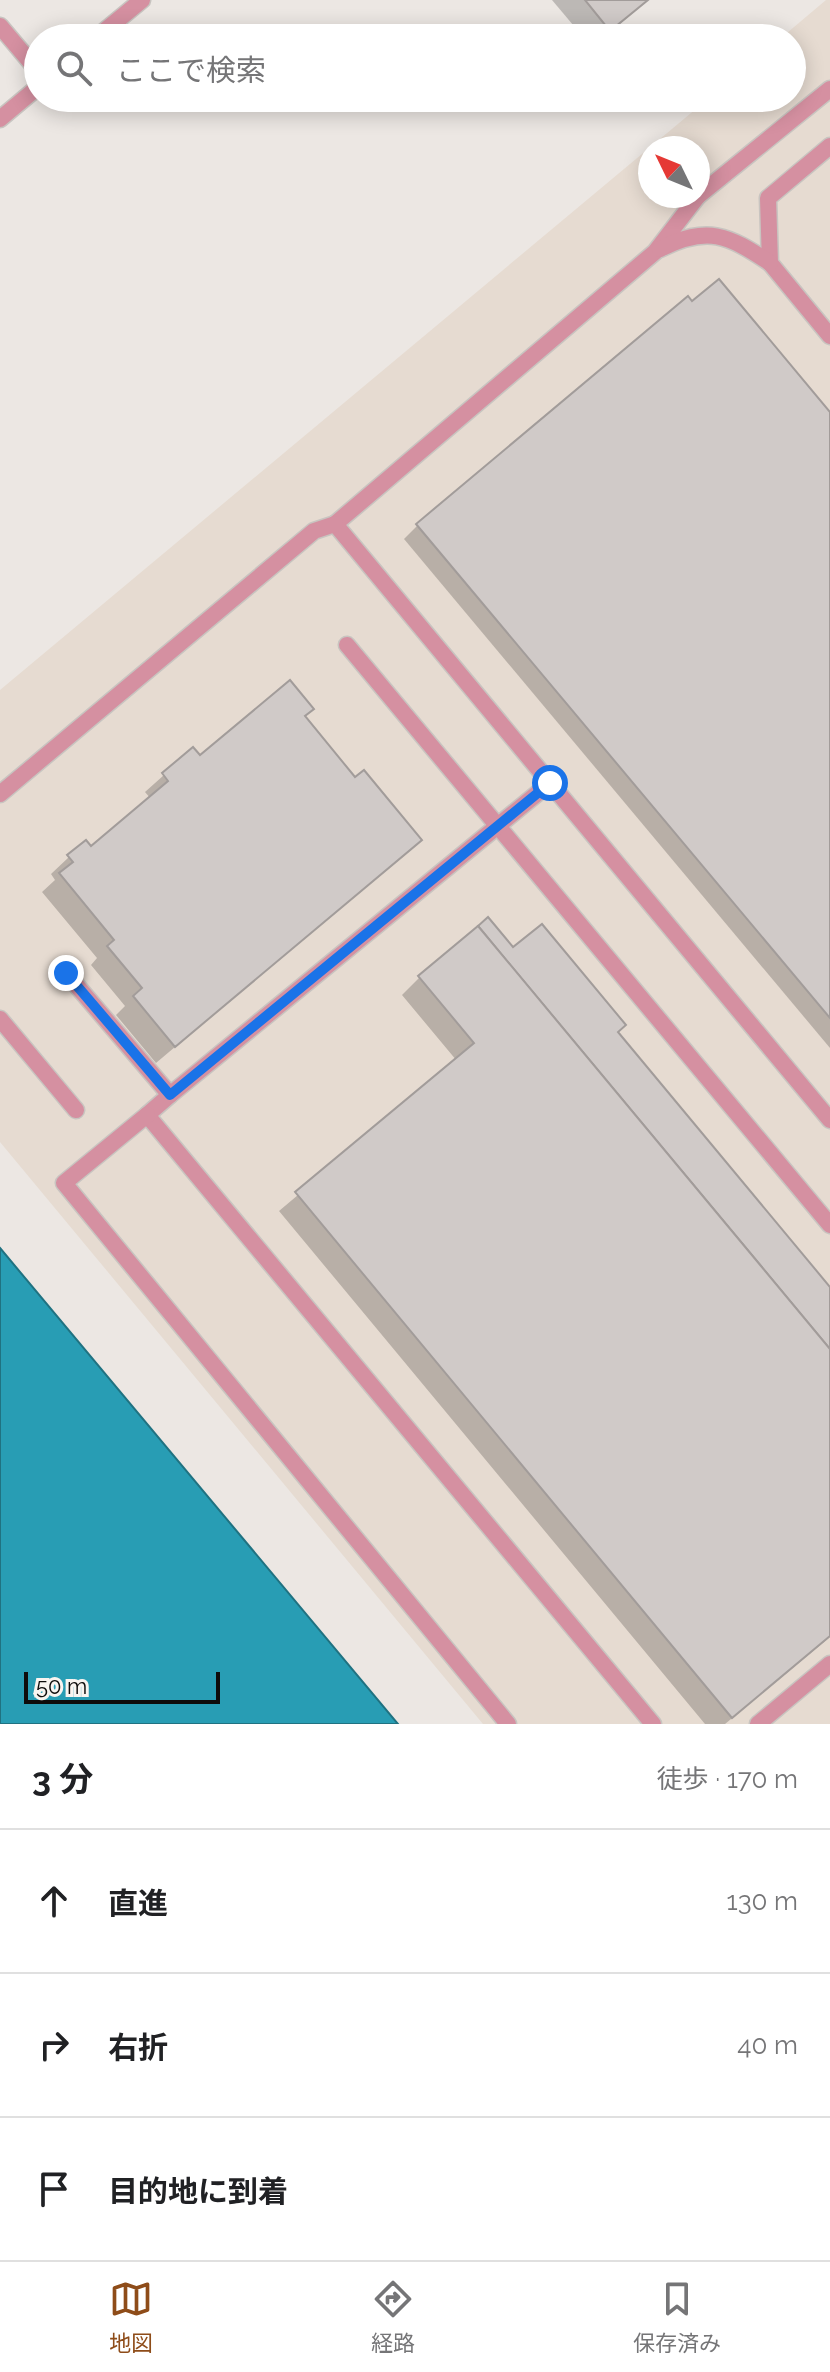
<!DOCTYPE html>
<html lang="ja">
<meta charset="utf-8">
<style>
body{margin:0;font-family:Raleway,"Noto Sans JP",sans-serif;background:#f2f2f2;color:#202124}
.compass{position:absolute;left:638px;top:136px;width:72px;height:72px;border-radius:50%;background:#fff;box-shadow:0 4px 20px #0003;rotate:313deg}
.scale{position:absolute;left:24px;bottom:20px;width:196px;box-sizing:border-box;padding-left:8px;border:4px solid #0e0c0b;border-top:0;font-size:22px;line-height:28px;white-space:nowrap;color:#0e0c0b;-webkit-text-stroke:6px #f9f4f0;paint-order:stroke}
.stop{position:absolute;width:24px;height:24px;margin:-18px;border:6px solid #1a73e8;border-radius:50%;background:#fff}
.stop.end{background:#1a73e8;border-color:#fff;box-shadow:0 2px 8px #0008}
.list{margin:0;padding:0;list-style:none}
h2{display:flex;justify-content:space-between;align-items:center;height:104px;margin:0;padding:0 32px;font-size:34px}
h2 small{font-size:26px;font-weight:400;color:#757577}
.list li{display:grid;grid-template-columns:52px 1fr auto;gap:24px;align-items:center;box-sizing:border-box;height:144px;padding:0 32px;border-top:2px solid #e0e0e0}
.list b{display:block;font-size:30px;white-space:nowrap}
.list em{font-size:26px;font-style:normal;color:#757577}
.icon{flex:none;width:44px;height:44px;fill:none;stroke:currentColor;stroke-width:2;stroke-linecap:round;stroke-linejoin:round}
.map{position:relative;flex:none;width:830px;height:1724px;overflow:hidden}
.search{position:absolute;background:#fff;box-shadow:0 4px 20px #0003;left:24px;right:24px;top:24px;height:88px;display:flex;align-items:center;gap:20px;box-sizing:border-box;padding:0 28px;border-radius:44px;color:#757577;font-size:30px}
.sheet{height:536px;background:#fff}
nav{display:flex;justify-content:space-around;align-items:center;box-sizing:border-box;height:112px;border-top:2px solid #e0e0e0;background:#fff;font-size:22px;color:#757577}
nav a{display:grid;justify-items:center;gap:4px}
nav .on{color:#8e4c19}
.map>svg:first-child{display:block}
.built{fill:#e6dbd1;fill-rule:evenodd}
.water{fill:#289db4;stroke:#207281;stroke-width:2}
.shadow{fill:#0003}
.building{fill:#d0cac8;stroke:#a29c9a;stroke-width:2}
.lines{fill:none;stroke-linecap:round;stroke-linejoin:round}
.lane-casing{stroke:#c8c4c0;stroke-width:19}
.lane{stroke:#d590a1;stroke-width:16}
.route{stroke:#1a73e8;stroke-width:10}
</style>
<div class="map">
<svg width="830" height="1724" viewBox="0 0 830 1724">
<rect width="100%" height="100%" fill="#ece7e3"/>
<path class="built" d="M826,0H830V1724H483L0,1142V690L709,98H792V38H781ZM650,148H698V196H650Z"/>
<polygon class="water" points="0,1248 398,1724 0,1724"/>
<g class="shadow">
<polygon points="552,0 648,0 603,38 584,38"/>
<polygon points="830,415 830,1048 404,539 418,525"/>
<polygon points="302,717 355,780 420,840 156,1063 116,1015 125,1006 91,965 97,958 42,892 55,880 51,874 69,857 91,849 151,799 145,792 192,750 200,758"/>
<polygon points="513,950 616,1032 830,1290 830,1637 725,1724 705,1724 279,1211 457,1061 402,995 420,977"/>
</g>
<g class="building">
<polygon points="585,0 648,0 610,31"/>
<polygon points="719,279 830,412 830,1018 416,524 688,296 692,301"/>
<polygon points="290,680 314,709 305,716 355,777 364,770 422,840 175,1047 133,996 142,988 107,946 114,940 59,873 73,862 67,855 86,840 91,846 168,781 162,773 193,747 200,755"/>
<polygon points="488,917 513,947 542,924 626,1025 618,1032 830,1287 830,1349 478,926"/>
<polygon points="478,926 830,1349 830,1636 732,1718 295,1192 474,1043 418,976"/>
</g>
<g class="lines">
<defs>
<g id="lane">
<polyline points="0,26 38,71"/>
<polyline points="96,38 142,0"/>
<polyline points="0,119 38,87"/>
<polyline points="830,146 768,198 770,263 830,336"/>
<polyline points="698,196 655,252 335,524 830,1120"/>
<polyline points="698,196 830,89"/>
<path d="M660,249C708,225 728,235 770,263"/>
<polyline points="347,645 830,1225"/>
<polyline points="0,794 314,531 335,524"/>
<polyline points="66,973 170,1095 550,783"/>
<polyline points="0,1019 76,1110"/>
<polyline points="170,1095 147,1115 653,1724"/>
<polyline points="147,1115 64,1183 508,1724"/>
<polyline points="758,1724 830,1664"/>
</g>
</defs>
<use href="#lane" class="lane-casing"/>
<use href="#lane" class="lane"/>
</g>
<g class="lines">
<polyline class="route" points="66,973 170,1095 550,783"/>
</g>
</svg>
<svg class="compass" viewBox="-18 -18 36 36"><path d="M0-13l5 13h-10z" fill="#e53935"/><path d="M0 13l5-13h-10z" fill="#757577"/></svg>
<div class="scale">50 m</div>
<div class="stop" style="left:550px;top:783px"></div>
<div class="stop end" style="left:66px;top:973px"></div>
<div class="search"><svg class="icon" aria-label="search" viewBox="0 0 24 24"><circle cx="10" cy="10" r="6"/><path d="M15 15l6 6"/></svg>ここで検索</div>
</div>
<section class="sheet">
<h2>3 分<small>徒歩 · 170 m</small></h2>
<ul class="list">
<li><svg class="icon" aria-label="ahead" viewBox="0 0 24 24"><path d="M12 20V5M6 11l6-6 6 6"/></svg><div><b>直進</b></div><em>130 m</em></li>
<li><svg class="icon" aria-label="right" viewBox="0 0 24 24"><path d="M7 20v-9h11M14 6l5 5-5 5"/></svg><div><b>右折</b></div><em>40 m</em></li>
<li><svg class="icon" aria-label="arrive" viewBox="0 0 24 24"><path d="M6 21V4h12l-3 4 3 4H6"/></svg><div><b>目的地に到着</b></div></li>
</ul>
</section>
<nav>
<a class="on"><svg class="icon" aria-label="map" viewBox="0 0 24 24"><path d="M3 6l6-2 6 2 6-2v14l-6 2-6-2-6 2zM9 4v14M15 6v14"/></svg>地図</a>
<a><svg class="icon" aria-label="directions" viewBox="0 0 24 24"><path d="M12 3l9 9-9 9-9-9zM9 14v-3h6M13 9l2 2-2 2"/></svg>経路</a>
<a><svg class="icon" aria-label="saved" viewBox="0 0 24 24"><path d="M7 4h10v16l-5-4-5 4z"/></svg>保存済み</a>
</nav>
